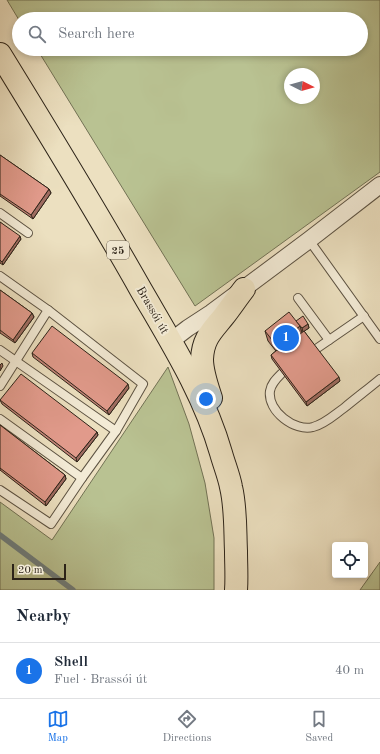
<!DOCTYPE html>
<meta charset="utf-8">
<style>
body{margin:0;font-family:"Old Standard TT",serif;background:#f6f6f7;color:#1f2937}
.controls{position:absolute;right:12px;bottom:12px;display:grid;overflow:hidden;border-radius:4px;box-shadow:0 2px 6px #0003}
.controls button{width:36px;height:36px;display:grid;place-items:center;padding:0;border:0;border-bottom:1px solid #e0e1e3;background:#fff;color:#1f2937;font:20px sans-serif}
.compass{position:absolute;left:284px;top:68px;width:36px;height:36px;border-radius:50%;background:#fff;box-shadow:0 2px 6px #0003;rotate:96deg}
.scale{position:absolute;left:12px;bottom:10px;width:54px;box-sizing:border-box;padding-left:4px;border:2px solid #2c2318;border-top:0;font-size:11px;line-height:14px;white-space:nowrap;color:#2c2318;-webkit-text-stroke:3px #f3ebd6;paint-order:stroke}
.you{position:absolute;left:206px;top:399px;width:14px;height:14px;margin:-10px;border:3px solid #fff;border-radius:50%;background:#1a73e8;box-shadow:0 0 0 6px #1a73e833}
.badge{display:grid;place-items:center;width:26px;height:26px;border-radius:50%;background:#1a73e8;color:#fff;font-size:13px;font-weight:700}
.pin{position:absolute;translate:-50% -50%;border:2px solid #fff;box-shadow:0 1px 4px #0006}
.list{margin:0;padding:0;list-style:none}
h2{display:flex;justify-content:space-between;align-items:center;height:52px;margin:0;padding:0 16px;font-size:17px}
h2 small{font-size:13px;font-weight:400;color:#747a83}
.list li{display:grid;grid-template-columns:26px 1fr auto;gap:12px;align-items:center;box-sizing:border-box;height:56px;padding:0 16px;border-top:1px solid #e0e1e3}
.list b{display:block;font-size:15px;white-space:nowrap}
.list p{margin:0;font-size:13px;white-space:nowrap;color:#747a83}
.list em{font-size:13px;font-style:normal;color:#747a83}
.icon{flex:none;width:22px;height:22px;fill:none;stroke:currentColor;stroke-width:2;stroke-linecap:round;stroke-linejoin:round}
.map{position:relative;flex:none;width:380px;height:590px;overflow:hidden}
.search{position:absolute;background:#fff;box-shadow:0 2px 6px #0003;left:12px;right:12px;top:12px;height:44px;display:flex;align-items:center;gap:10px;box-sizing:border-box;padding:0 14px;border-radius:22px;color:#747a83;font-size:15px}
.sheet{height:108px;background:#fff}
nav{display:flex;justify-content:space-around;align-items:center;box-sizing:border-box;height:56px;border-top:1px solid #e0e1e3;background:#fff;font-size:11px;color:#747a83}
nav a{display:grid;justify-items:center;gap:2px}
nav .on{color:#1a73e8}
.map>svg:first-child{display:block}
.green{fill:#b9c292;stroke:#727255;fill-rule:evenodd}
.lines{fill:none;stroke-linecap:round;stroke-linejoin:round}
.stream{stroke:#707e7c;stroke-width:5.5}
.lane-casing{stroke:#5c5242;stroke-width:10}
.street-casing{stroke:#5c5242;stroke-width:18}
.primary-casing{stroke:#2c2318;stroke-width:24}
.lane{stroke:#f3ebd6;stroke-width:8}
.street{stroke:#f3ebd6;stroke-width:16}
.primary{stroke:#ece0c0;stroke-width:22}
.wall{fill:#c28478;stroke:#2c2318}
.shaded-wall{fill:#9e6c61;stroke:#2c2318}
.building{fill:#e19a8b;stroke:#2c2318}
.labels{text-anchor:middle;stroke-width:3.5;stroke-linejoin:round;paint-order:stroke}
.shield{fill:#f3ebd6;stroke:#685f51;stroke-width:1}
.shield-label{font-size:11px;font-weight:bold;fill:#2c2318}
.street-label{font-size:12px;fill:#2c2318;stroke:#f3ebd6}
</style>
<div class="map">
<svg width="380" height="590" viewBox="0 0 380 590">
<rect width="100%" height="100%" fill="#ece0c0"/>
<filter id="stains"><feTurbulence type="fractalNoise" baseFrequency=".005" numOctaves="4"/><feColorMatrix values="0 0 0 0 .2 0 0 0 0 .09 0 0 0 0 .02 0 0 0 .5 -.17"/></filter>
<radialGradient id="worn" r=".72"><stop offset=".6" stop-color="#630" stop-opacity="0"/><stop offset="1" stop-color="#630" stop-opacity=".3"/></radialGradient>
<g class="green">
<path d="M7,0H380V172L195,306L37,49H361V19H19V20ZM290,74H314V98H290Z"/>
<polygon points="168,367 189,424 205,483 214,538 214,590 0,590 0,502 52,540"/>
<polygon points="380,562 380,590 360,590"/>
</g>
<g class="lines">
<polyline class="stream" points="0,535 73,590"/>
<defs>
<g id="lane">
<polyline points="0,213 28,233"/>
<polyline points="309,240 380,339"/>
<polyline points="0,276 48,310 143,384 116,431 82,478 51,524 0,490"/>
<polyline points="298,298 329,340"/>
<polyline points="316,349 364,316"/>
<polyline points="0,350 116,431"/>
<path d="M281,374C276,379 271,384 270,391C267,411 295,432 313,427C325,424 334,415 344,408C356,398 368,389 380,379"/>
<polyline points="0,386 48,310"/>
<polyline points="0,419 82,478"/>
</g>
<polyline id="street" points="171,341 188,328 211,313 309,240 380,185"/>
<g id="primary">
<path d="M0,54C48,132 96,210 141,290C171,342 204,394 221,453C224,464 229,476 231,487C236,508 235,530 236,551C236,564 237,577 236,590"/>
<path d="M211,398C207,386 202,372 202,359C203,338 212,331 224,316C231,307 237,298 244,289"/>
</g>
</defs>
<use href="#lane" class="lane-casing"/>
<use href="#street" class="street-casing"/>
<use href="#primary" class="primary-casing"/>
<use href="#lane" class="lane"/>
<use href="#street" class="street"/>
<use href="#primary" class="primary"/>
</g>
<g class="wall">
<polygon points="0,155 49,189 51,193 33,219 0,196"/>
<polygon points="0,222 21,239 3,265 0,263"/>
<polygon points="0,290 32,313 34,317 15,343 0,333"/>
<polygon points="297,322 308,324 309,328 304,331 340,381 307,406 272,359 271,355 276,351 268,341 265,331"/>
<polygon points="32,353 129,388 109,415 33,357"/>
<polygon points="0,400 97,432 98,435 77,462 2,404"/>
<polygon points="0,425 65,475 66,479 46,506 0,470"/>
</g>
<g class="shaded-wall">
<polygon points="49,189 51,193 33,219 31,215"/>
<polygon points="20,236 21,239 3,265 2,262"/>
<polygon points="32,313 34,317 15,343 13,340"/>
<polygon points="308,324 309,328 303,332 302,328"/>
<polygon points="300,326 303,336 280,355 276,345"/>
<polygon points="2,363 3,366 0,371 0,365"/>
<polygon points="339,377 340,381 307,406 306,402"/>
<polygon points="128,384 129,388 109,415 107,411"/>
<polygon points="97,432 98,435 77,462 76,458"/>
<polygon points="65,475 66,479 46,506 45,502"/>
</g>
<g class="building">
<polygon points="0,155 49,189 31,215 0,194"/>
<polygon points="0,222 20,236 2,262 0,260"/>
<polygon points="0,290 32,313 13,340 0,330"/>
<polygon points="289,312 300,326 276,345 265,331"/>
<polygon points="303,316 308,324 302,328 296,321"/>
<polygon points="52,326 128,384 107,411 32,353"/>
<polygon points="304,331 339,377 306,402 271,355 277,350 278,351"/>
<polygon points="21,374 97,432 76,458 0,400"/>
<polygon points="0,425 65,475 45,502 0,468"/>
</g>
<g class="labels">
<rect class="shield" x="107" y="241" width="22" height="18" rx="3"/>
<g class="shield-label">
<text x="118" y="254">25</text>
</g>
<g class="street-label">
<text transform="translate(153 310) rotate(60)" y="4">Brassói út</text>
</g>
</g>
<rect width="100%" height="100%" filter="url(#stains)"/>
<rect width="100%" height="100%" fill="url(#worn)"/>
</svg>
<div class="controls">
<button><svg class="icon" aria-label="locate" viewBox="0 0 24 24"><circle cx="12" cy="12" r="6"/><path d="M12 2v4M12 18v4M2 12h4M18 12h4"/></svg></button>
</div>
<svg class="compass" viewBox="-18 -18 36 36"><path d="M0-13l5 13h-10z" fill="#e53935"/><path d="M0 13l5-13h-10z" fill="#747a83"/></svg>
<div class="scale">20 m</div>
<div class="you"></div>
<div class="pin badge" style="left:286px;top:338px">1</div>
<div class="search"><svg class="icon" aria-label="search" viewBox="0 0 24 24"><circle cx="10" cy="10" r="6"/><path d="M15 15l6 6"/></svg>Search here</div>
</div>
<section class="sheet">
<h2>Nearby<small></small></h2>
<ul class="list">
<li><span class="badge">1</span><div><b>Shell</b><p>Fuel · Brassói út</p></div><em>40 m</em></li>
</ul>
</section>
<nav>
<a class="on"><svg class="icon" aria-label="map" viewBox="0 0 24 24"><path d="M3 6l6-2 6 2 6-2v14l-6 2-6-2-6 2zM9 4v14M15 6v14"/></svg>Map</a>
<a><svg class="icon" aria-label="directions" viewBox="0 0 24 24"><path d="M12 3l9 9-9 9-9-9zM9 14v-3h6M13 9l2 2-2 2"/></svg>Directions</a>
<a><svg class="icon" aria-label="saved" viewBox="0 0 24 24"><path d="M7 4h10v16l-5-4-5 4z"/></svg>Saved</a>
</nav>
